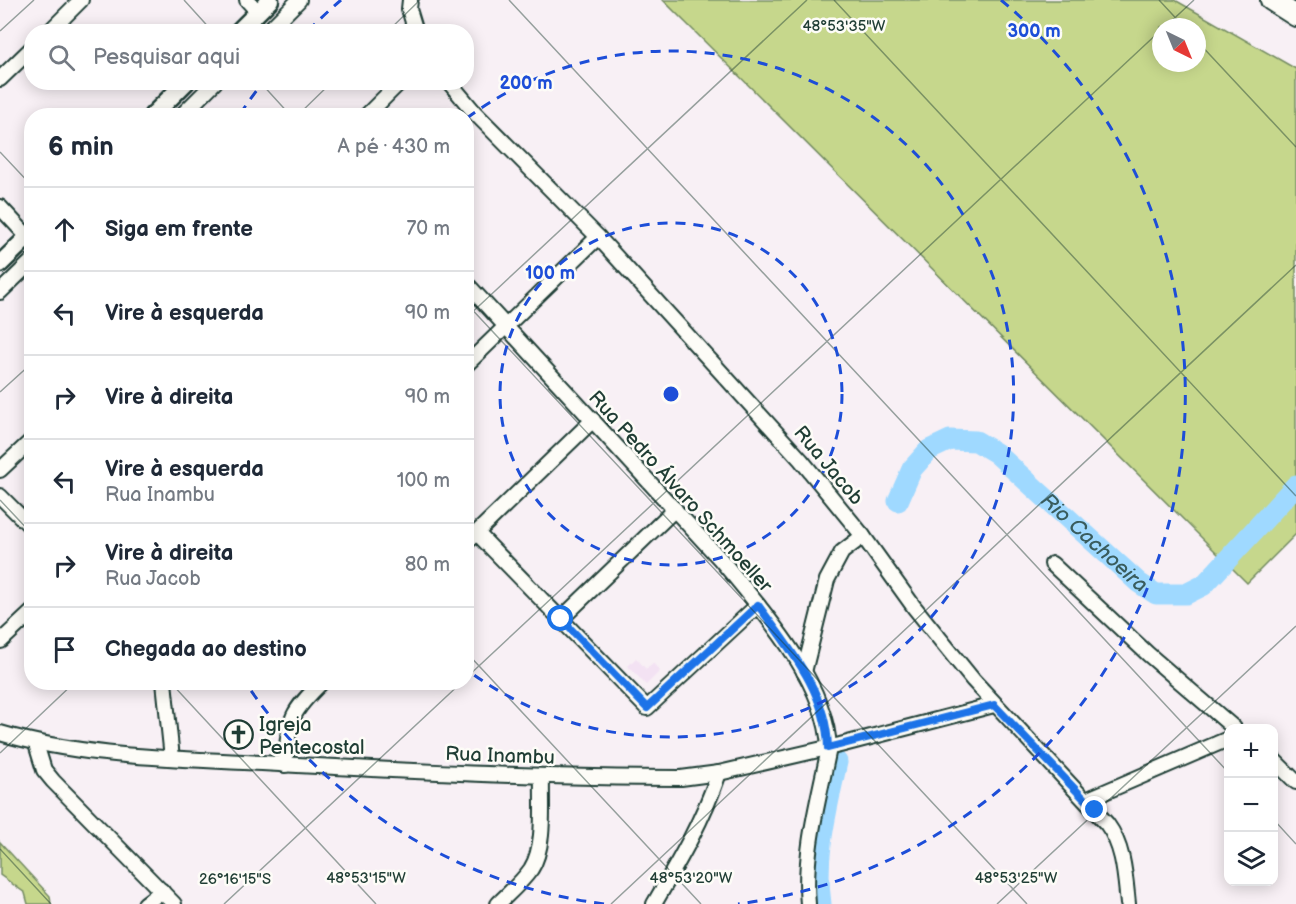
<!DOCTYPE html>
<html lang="pt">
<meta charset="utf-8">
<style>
body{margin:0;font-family:"Balsamiq Sans",sans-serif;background:#f6f6f7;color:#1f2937}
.controls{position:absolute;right:18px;bottom:18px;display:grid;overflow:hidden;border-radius:12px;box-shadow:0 3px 15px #0003}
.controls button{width:54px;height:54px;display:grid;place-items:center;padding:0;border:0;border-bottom:2px solid #e0e1e3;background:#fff;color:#1f2937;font:30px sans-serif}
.compass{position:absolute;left:1152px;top:18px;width:54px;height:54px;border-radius:50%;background:#fff;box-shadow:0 3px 15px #0003;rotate:137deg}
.stop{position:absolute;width:18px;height:18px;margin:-14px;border:4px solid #1a73e8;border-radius:50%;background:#fff}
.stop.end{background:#1a73e8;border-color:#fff;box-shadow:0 2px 6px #0008}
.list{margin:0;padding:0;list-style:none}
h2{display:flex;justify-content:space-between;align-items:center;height:78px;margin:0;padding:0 24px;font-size:26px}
h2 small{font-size:20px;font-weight:400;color:#747a83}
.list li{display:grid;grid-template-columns:39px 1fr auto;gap:18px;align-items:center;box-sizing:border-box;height:84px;padding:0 24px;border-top:2px solid #e0e1e3}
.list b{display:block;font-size:22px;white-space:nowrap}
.list p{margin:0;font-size:20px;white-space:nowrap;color:#747a83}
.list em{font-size:20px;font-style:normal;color:#747a83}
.icon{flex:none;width:33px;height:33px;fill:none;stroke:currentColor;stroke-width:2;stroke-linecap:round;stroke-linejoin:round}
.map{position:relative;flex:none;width:1296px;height:904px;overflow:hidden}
.search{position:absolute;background:#fff;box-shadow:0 3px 15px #0003;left:24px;top:24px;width:450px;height:66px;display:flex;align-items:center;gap:15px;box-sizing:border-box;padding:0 21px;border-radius:24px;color:#747a83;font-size:22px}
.panel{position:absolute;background:#fff;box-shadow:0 3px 15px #0003;left:24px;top:108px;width:450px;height:582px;border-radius:24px}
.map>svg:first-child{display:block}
.built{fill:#f3e2f3}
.green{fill:#c6d78c;stroke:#728a60;stroke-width:1.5;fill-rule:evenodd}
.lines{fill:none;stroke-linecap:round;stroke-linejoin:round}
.river{stroke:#9fd9ff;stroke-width:21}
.minor-casing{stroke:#1f3d34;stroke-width:18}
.major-casing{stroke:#1f3d34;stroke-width:21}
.highway-casing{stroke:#1f3d34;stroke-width:24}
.minor{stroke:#fdfcf7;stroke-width:14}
.major{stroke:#fdfcf7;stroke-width:16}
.highway{stroke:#fdfcf7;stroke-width:20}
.route{stroke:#1a73e8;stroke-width:8}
.ticks{fill:none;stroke:#1f3d34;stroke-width:1.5;stroke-opacity:0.45}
.ring{fill:none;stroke:#1d4ed8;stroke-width:3;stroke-dasharray:10 8}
.labels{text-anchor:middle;stroke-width:5;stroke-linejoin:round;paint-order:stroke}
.street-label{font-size:20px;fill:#1f3d34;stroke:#fdfcf7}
.poi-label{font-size:20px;fill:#1f3d34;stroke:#fdfcf7;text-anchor:start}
.water-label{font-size:21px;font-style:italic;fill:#395c5d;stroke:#fdfcf7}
.ticks-label{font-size:15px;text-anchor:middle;fill:#1f3d34;stroke:#fdfcf7;stroke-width:5;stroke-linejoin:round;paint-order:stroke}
.centre{fill:#1d4ed8;stroke:#fdfcf7;stroke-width:3}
.ring-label{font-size:18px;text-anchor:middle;font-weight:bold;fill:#1d4ed8;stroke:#fdfcf7;stroke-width:5;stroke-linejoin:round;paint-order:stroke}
</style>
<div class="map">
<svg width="1296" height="904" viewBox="0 0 1296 904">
<rect width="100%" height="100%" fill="#f8f0f5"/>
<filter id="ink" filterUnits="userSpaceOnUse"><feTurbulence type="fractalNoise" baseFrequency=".0167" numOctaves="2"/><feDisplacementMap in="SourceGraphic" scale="12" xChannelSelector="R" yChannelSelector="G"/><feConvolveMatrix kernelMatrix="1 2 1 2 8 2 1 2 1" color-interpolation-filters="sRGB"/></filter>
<g filter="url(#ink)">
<polygon class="built" points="636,658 646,669 653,663 660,671 646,685 628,666"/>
<g class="green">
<path d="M663,0H1175L1296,69V534L1247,583ZM1161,27H1197V63H1161Z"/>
<polygon points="0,842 50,896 51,904 28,904 25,893 0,875"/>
</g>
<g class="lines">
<g class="river">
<path id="s1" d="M898,501L912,469L929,450L950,440L976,441L996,453L1139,583L1156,594H1186L1204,585L1296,485"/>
<path d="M821,904C814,856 827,809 837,762"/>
</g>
<defs>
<g id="minor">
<polyline points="247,0 258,12"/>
<polyline points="410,0 409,9 416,32"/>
<polyline points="49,32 81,0"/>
<polyline points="267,32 299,0"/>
<polyline points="0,79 32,48"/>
<path d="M449,82L475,113L598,237L801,460L863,536L914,607L973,680L1107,824C1124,847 1125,876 1128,904"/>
<polyline points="181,116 215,82"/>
<polyline points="366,116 400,82"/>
<polyline points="0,207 28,237"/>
<path d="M466,283L721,560C762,610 826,680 829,748C819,799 803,852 808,904"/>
<polyline points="0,292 32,261"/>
<polyline points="466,365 598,237"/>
<polyline points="0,470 32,440"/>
<polyline points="0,496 32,528"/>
<polyline points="477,533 647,708 758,605"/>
<polyline points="466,543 593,420"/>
<polyline points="1052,564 1148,654 1234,728"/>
<polyline points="561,619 675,509"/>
<polyline points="1,641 32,612"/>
<polyline points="804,672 827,580 842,552 863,536"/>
<polyline points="164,682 172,758"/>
<path d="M0,733C85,758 174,758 262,763C401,771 541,778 681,778L719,773L840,745L994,705"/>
<polyline points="36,744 44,770 53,781 174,904"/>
<polyline points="1274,760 1296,782"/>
<path d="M285,765C290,719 288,715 322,682"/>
<polyline points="1086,800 1228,739"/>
<polyline points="145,904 162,891"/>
<path d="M498,904C509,893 522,882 531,869C546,846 541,804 542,776"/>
<path d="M654,904C679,861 703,820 719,773"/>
</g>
<g id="major">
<polyline points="238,32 270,0"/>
<polyline points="152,116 186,82"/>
<polyline points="0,264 32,233"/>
</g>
<polyline id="highway" points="1271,0 1296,16"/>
</defs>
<use href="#minor" class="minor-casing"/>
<use href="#major" class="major-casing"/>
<use href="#highway" class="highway-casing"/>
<use href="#minor" class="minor"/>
<use href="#major" class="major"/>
<use href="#highway" class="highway"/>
</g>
</g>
<g class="lines" filter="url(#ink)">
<path class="route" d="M561,619L647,708L758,605C789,648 827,692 828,748L994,705L1095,810"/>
</g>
<path class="ticks" d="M184,0L213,32M509,0L1228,772M834,0L1296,496M1159,0L1184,27M1165,27L1194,0M0,31L34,0M387,32L420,0M1197,41L1296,147M260,82L291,116M297,116L332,82M0,152L32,186M466,303L1027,904M466,318L807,0M0,392L32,363M0,500L32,534M466,652L701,904M466,678L1161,30M170,682L376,904M0,753L75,682M1274,820L1296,844M0,849L51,904M224,904L462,682M611,904L1296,265M997,904L1296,626"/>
<g class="ring">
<circle cx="671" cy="394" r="171"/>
<path d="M467 118A343 343 0 1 1 467 670"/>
<path d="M604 904A514 514 0 0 1 247 685M240 114A514 514 0 0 1 261 85M308 31A514 514 0 0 1 341 0M1001 0A514 514 0 0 1 738 904"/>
</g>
<defs>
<symbol id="church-ring" viewBox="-11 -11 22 22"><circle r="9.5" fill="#fdfcf7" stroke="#1f3d34" stroke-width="1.5"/><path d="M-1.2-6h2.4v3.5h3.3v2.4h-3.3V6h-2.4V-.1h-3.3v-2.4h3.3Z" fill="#1f3d34"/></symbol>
</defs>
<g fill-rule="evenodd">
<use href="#church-ring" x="222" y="718" width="33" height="33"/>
</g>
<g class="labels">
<g class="street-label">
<text transform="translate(829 465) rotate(50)" y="7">Rua Jacob</text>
<text transform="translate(681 491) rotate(48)" y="7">Rua Pedro Álvaro Schmoeller</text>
<text transform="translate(500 755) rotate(2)" y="7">Rua Inambu</text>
</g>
<g class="poi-label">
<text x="259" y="731">Igreja<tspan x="259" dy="23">Pentecostal</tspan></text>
</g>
<g class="water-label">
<text dy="7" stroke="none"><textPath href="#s1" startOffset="266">Rio Cachoeira</textPath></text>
</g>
</g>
<g class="ticks-label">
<text x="844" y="31">48°53'35"W</text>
<text x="366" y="883">48°53'15"W</text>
<text x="691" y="883">48°53'20"W</text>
<text x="1016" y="883">48°53'25"W</text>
<text x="235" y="884">26°16'15"S</text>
</g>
<circle cx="671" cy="394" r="9" class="centre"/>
<g class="ring-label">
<text x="1034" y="37">300 m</text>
<text x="526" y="89">200 m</text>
<text x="550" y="279">100 m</text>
</g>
</svg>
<div class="controls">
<button>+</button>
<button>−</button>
<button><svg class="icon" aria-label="layers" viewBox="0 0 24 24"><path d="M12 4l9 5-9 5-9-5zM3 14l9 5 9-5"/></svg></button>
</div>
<svg class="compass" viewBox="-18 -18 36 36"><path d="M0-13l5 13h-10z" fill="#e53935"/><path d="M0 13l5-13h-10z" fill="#747a83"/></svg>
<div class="stop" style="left:561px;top:619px"></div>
<div class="stop end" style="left:1095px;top:810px"></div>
<div class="search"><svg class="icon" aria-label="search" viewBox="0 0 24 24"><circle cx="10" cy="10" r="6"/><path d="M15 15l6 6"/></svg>Pesquisar aqui</div>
<section class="panel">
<h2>6 min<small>A pé · 430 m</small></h2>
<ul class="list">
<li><svg class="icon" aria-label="ahead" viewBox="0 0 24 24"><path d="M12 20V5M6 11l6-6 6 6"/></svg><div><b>Siga em frente</b></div><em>70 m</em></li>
<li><svg class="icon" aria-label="left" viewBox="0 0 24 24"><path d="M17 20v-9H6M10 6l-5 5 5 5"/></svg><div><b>Vire à esquerda</b></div><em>90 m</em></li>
<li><svg class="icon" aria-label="right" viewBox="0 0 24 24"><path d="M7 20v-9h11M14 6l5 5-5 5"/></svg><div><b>Vire à direita</b></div><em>90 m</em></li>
<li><svg class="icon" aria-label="left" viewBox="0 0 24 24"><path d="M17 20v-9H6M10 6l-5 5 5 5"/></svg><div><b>Vire à esquerda</b><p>Rua Inambu</p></div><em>100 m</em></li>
<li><svg class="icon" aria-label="right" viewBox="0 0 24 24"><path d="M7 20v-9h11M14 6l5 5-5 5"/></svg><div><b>Vire à direita</b><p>Rua Jacob</p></div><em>80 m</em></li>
<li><svg class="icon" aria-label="arrive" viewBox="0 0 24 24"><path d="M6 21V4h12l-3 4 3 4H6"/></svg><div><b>Chegada ao destino</b></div></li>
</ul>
</section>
</div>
